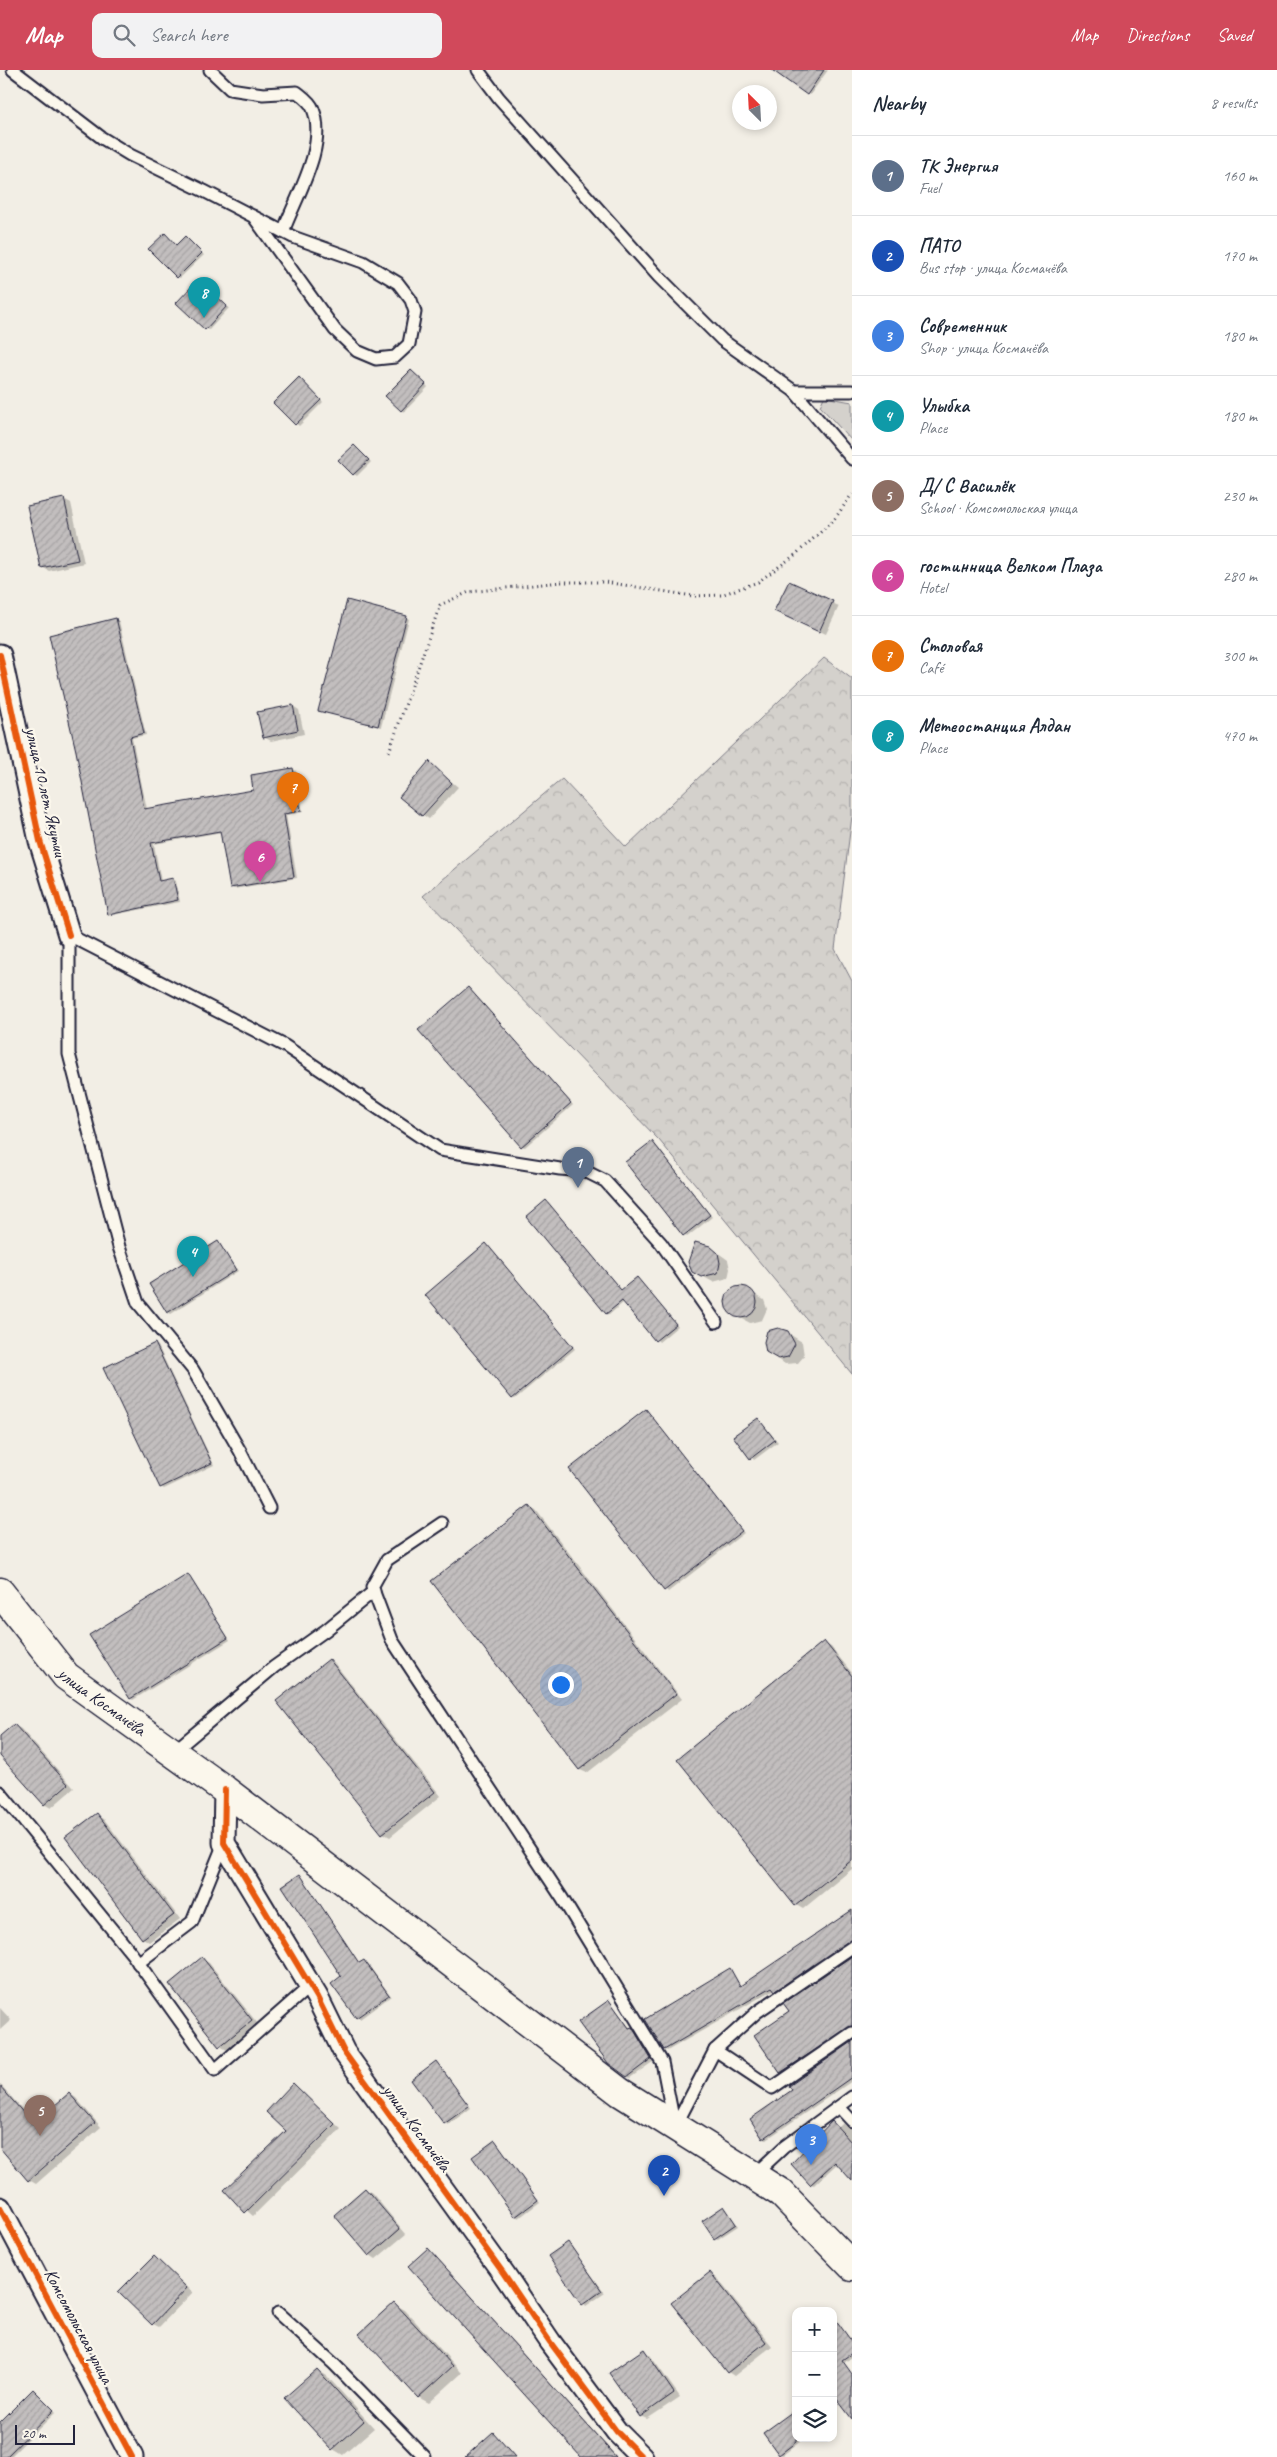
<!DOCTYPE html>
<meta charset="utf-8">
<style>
body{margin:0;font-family:Caveat,sans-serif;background:#f2f2f3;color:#1f2937}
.controls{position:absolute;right:15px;bottom:15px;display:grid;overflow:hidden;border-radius:10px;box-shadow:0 2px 8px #0003}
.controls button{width:45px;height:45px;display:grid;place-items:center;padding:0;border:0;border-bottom:1px solid #e0e1e3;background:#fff;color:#1f2937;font:25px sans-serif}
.compass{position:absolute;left:732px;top:15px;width:45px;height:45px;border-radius:50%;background:#fff;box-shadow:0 2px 8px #0003;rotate:336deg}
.scale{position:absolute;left:15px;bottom:12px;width:60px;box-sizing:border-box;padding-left:5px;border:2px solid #22223b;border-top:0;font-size:14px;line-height:18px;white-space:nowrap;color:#22223b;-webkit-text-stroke:4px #fbf7ec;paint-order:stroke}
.you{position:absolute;left:560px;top:1614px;width:18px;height:18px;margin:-12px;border:4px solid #fff;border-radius:50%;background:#1a73e8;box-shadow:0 0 0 8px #1a73e833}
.badge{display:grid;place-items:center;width:32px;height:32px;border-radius:50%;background:#d1495b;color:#fff;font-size:16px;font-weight:700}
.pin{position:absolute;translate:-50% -41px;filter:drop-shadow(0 1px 2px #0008)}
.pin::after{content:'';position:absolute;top:26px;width:18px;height:15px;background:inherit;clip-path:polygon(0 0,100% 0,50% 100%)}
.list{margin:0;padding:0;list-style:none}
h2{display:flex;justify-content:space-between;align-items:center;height:65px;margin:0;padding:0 20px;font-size:21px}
h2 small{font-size:16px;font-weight:400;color:#747a83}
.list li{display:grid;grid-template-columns:32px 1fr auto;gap:15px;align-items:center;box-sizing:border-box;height:80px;padding:0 20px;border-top:1px solid #e0e1e3}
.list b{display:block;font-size:19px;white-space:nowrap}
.list p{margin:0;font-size:16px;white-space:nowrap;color:#747a83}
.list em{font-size:16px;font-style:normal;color:#747a83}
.icon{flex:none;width:28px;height:28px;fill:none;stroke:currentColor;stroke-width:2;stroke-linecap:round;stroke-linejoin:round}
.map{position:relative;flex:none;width:852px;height:2387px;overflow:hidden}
header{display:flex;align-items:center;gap:30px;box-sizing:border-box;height:70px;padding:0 25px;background:#d1495b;color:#fff}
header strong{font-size:24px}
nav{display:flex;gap:28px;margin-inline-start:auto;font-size:18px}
.search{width:350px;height:45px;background:#f2f2f3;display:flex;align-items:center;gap:12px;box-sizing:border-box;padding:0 18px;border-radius:10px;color:#747a83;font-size:19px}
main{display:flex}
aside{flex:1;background:#fff}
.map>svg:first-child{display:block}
.green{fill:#d4d1cc;stroke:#7b7a84}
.forest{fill:url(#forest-crowns);stroke:#7b7a84}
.shadow{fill:#0003}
.building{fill:url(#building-hatch);stroke:#22223b}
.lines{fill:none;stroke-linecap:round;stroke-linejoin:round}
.lane-casing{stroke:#22223b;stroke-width:15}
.street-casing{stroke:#22223b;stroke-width:25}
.secondary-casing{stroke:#22223b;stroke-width:31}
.path{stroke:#22223b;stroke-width:3;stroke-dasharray:1 4;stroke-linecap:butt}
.lane{stroke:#fbf7ec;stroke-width:11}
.street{stroke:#fbf7ec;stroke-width:21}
.secondary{stroke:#fbf7ec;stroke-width:28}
.cycleway-casing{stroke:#fbf7ec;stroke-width:9}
.cycleway{stroke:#e8590c;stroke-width:6}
.labels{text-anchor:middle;stroke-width:4.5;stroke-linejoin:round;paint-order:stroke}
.street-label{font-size:18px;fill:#22223b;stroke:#fbf7ec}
</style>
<header>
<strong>Map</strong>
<div class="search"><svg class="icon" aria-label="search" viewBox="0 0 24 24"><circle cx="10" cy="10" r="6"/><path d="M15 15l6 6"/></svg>Search here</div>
<nav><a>Map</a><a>Directions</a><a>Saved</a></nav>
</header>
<main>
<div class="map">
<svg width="852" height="2387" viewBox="0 0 852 2387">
<defs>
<pattern id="forest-crowns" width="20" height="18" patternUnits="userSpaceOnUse" patternTransform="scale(1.25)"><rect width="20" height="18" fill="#d4d1cc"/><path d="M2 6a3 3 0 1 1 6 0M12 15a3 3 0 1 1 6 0" fill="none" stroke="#b6b3b0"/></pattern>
<pattern id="building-hatch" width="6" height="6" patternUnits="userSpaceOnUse" patternTransform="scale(1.25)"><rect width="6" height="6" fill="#c2bebe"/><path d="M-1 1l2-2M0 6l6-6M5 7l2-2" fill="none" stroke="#a6a3a4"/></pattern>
</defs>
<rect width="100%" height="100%" fill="#f2eee5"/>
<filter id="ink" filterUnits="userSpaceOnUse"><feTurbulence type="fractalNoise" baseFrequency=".02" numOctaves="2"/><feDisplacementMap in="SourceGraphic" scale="10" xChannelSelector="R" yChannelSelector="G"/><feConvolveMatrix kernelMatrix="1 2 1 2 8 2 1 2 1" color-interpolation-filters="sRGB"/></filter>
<g filter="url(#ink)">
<polygon class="green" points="824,327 852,332 852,371 820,336"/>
<polygon class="forest" points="824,588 852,609 852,746 835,879 852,911 852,1304 659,1070 423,826 562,709 626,777"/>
<g class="shadow">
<polygon points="774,0 828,0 810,25"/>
<polygon points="168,166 177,176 185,167 204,185 180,208 178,207"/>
<polygon points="196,218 204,226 212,222 229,238 209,260 206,259"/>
<polygon points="414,303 428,317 404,342 401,340"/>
<polygon points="302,311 323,332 299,356 275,333"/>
<polygon points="354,376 371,392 357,406 354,404"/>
<polygon points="64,429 71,433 84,493 49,501 42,497"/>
<polygon points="832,533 839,536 826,564 782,544"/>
<polygon points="406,547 409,549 381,657 322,642"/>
<polygon points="116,550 119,551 146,665 132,668 147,739 254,721 293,699 296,701 303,742 286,745 297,808 234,819 231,817 222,762 154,774 161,811 173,809 176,811 180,832 112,845 109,844"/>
<polygon points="293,636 299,640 304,664 271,671 264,667"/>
<polygon points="429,693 458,717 429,749 423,745"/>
<polygon points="468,918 573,1035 525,1077 522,1076"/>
<polygon points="655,1074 712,1147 687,1167 626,1092"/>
<polygon points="546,1132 622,1221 640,1211 678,1256 659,1272 624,1232 609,1245 606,1243"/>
<polygon points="218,1173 238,1201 171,1244 168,1242"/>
<polygon points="486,1175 575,1279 515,1329 512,1328"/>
<polygon points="710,1177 728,1190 730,1199 728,1208 713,1212 693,1201"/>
<polygon points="745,1218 764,1230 767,1239 762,1250 750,1253 730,1242 726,1233 731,1220"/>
<polygon points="783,1260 802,1272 804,1286 798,1293 785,1294 767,1281"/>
<polygon points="155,1274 158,1276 214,1395 164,1419 161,1417"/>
<polygon points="646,1340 744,1463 668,1522 570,1399"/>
<polygon points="758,1349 778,1372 754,1390 735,1367"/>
<polygon points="529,1436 536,1440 682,1629 587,1703 580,1700 433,1511"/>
<polygon points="188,1505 230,1570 133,1630 130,1628"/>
<polygon points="824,1573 831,1577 852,1603 852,1799 803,1839 796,1835"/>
<polygon points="329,1591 335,1594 441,1726 390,1767 383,1763"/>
<polygon points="14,1655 21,1659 74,1718 51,1738 44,1734 0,1684 0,1668"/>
<polygon points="97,1745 104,1749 180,1849 149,1872 143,1868"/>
<polygon points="300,1805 360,1894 364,1891 367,1893 391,1926 360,1949 333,1914 343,1907"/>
<polygon points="852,1842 852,1872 779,1922 775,1919 667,1981 665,1979 730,1900 741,1916"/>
<polygon points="852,1888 852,1958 784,2004 781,2002 756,1965 790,1942"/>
<polygon points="202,1889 209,1893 258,1954 227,1980 220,1976 170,1914"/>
<polygon points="609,1931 631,1959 635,1960 654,1991 630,2008 627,2006"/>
<polygon points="0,1938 11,1950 0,1960"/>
<polygon points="852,1974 852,2011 767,2069 764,2068 793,2020"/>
<polygon points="436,1993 471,2038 448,2055 445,2053"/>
<polygon points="0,2014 35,2054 70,2024 76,2028 101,2057 36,2114 29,2110 0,2077"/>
<polygon points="294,2015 341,2059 253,2146 225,2121 287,2061"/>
<polygon points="833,2053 838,2058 843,2053 852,2059 852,2109 838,2093 814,2115 811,2114"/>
<polygon points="495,2072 540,2132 519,2148 516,2146"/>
<polygon points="365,2119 372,2123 406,2164 376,2189 370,2185"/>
<polygon points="724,2137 738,2156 718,2169 715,2168"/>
<polygon points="568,2174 605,2223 586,2236 549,2187"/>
<polygon points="428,2179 431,2181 617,2387 582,2387"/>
<polygon points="154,2187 193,2222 159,2257 153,2254"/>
<polygon points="711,2204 717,2208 772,2276 734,2306 728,2302"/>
<polygon points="394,2234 405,2240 462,2303 429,2333 418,2327"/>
<polygon points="841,2258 852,2271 852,2287 837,2298"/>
<polygon points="644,2281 650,2285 680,2327 647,2349 640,2346"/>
<polygon points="317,2300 327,2306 374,2358 343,2385 333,2379 286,2328"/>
<polygon points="34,2321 56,2342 10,2387 0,2387 0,2354"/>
<polygon points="796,2368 805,2368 783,2385 780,2384"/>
</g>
<g class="building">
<polygon points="772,0 824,0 807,25"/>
<polygon points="165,163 176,175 185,166 202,183 177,208 148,179"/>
<polygon points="193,215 203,225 209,219 227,236 205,260 176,233"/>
<polygon points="411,300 426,314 401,341 385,326"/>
<polygon points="299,307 321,330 295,355 273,333"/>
<polygon points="354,375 369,390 353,405 338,390"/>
<polygon points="64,428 78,490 41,498 27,436"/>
<polygon points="789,511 833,531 819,562 774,541"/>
<polygon points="347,530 407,546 378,656 318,641"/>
<polygon points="116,548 144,663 130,667 144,739 253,720 251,705 293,698 301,741 284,744 294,807 230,818 220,761 151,773 159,811 173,808 178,830 108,845 76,681 49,565"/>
<polygon points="293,635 298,660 263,668 257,642"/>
<polygon points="429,691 452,713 422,746 399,727"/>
<polygon points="468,917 571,1033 521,1077 418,960"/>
<polygon points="652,1071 710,1145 683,1166 625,1092"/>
<polygon points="546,1130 621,1220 637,1207 676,1254 655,1271 622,1231 606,1244 526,1147"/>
<polygon points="218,1171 236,1200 167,1243 149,1214"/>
<polygon points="695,1172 710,1176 718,1183 720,1193 718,1203 701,1207 692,1202 688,1192"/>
<polygon points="486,1173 573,1277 512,1329 425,1225"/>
<circle cx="741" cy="1232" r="16"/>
<polygon points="778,1258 788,1261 795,1274 788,1287 778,1289 766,1282 764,1272 767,1261"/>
<polygon points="155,1273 212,1393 160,1418 103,1298"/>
<polygon points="646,1339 742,1461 664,1521 569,1399"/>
<polygon points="758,1348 775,1370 750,1389 733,1366"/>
<polygon points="529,1435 676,1624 579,1700 431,1511"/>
<polygon points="188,1504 228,1568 130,1629 89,1565"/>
<polygon points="824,1571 852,1606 852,1790 795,1836 677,1689"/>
<polygon points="329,1589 435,1722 382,1764 276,1631"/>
<polygon points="14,1654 68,1714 44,1735 0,1686 0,1666"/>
<polygon points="97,1743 174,1845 142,1869 65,1767"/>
<polygon points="300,1804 359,1893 364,1890 389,1925 356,1948 331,1914 341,1906 282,1816"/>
<polygon points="852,1840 852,1870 775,1921 772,1917 664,1980 645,1949 730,1898 740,1916"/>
<polygon points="852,1886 852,1956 780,2003 754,1965 789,1941 783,1933"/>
<polygon points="202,1887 252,1950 219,1977 169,1914"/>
<polygon points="609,1930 629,1958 632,1957 651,1989 627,2007 608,1993 578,1952"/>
<polygon points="852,1972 852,2007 763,2069 750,2049 792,2020 789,2016"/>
<polygon points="436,1991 469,2036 444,2054 411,2010"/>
<polygon points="293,2013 335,2054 245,2143 224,2120 286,2061 266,2042"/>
<polygon points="0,2016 33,2054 69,2023 95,2053 28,2111 0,2078"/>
<polygon points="832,2051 852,2073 852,2111 835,2092 810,2115 791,2094"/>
<polygon points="495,2070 538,2130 515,2147 472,2087"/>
<polygon points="365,2118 400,2159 369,2186 334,2145"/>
<polygon points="724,2136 736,2154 714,2169 702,2151"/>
<polygon points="568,2172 602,2221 582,2235 548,2186"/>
<polygon points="428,2178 616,2387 581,2387 408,2196"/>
<polygon points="154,2186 187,2218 152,2255 118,2222"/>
<polygon points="710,2202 766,2272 727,2303 671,2233"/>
<polygon points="394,2232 453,2296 418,2328 359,2264"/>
<polygon points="833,2246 852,2272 852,2283 842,2290 852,2304 852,2349 833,2324"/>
<polygon points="644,2279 674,2323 640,2347 609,2303"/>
<polygon points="317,2299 364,2351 332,2380 284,2328"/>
<polygon points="33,2319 54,2340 6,2387 0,2387 0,2352"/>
<polygon points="796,2339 796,2372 779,2385 763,2363"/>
<polygon points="493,2362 515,2387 465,2387"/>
</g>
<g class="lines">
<defs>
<g id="lane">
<polyline points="13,0 102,68 130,85 204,121 293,167 363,192 398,213 411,230 415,242 409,274 395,287 376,289 357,281 335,260 253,146"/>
<path d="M210,0L230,19L263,24L297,22C302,26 311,32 313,39C328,76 296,126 283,162"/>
<polyline points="478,0 499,28 659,207 722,270 794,321"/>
<polyline points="852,321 794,321 852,389"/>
<polyline points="269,1438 240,1381 193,1300 138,1233 119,1177 69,984 69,865 285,976 440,1080 560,1099 585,1101 605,1111 661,1173 716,1252"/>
<polyline points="442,1453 387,1490 372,1517 392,1570 562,1828 662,1992 674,2053"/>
<polyline points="173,1682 274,1597 326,1560 374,1521"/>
<polyline points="0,1722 132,1884 215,2000 310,1916"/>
<polyline points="138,1893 192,1852 224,1773"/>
<polyline points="715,1980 772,2018 852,1963"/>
<polyline points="839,2037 852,2051"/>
<polyline points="675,2057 715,1980 757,1942 852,1877"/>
<polyline points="753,2106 784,2077 852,2027"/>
<polyline points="278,2243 334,2294 425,2387"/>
</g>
<g id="street">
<polyline points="0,585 40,771 69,865"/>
<polyline points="225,1720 224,1773 317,1927 344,1982 504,2204 550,2272 617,2362 642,2387"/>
<polyline points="0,2138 132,2387"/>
</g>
<g id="secondary">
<path id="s1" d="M0,1522L66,1606L225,1720L620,2022L781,2123L852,2196"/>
</g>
</defs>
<use href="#lane" class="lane-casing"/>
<use href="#street" class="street-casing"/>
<use href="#secondary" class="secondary-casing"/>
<polyline class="path" points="389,682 440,535 469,522 561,512 605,512 693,526 721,525 758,512 795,485 834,450 852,424"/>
<use href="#lane" class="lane"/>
<use href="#street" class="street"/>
<use href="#secondary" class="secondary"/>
<defs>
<g id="cycleway">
<polyline points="0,585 40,771 69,865"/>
<polyline points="225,1720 224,1773 317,1927 344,1982 504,2204 550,2272 617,2362 642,2387"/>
<polyline points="0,2138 132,2387"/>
</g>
</defs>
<use href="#cycleway" class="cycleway-casing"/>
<use href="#cycleway" class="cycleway"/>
</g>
</g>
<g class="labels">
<g class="street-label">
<text transform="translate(46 722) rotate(77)" y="6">улица 10 лет Якутии</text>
<text dy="6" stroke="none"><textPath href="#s1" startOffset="151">улица Космачёва</textPath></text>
<text transform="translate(417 2058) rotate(54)" y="6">улица Космачёва</text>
<text transform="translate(79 2256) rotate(62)" y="6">Комсомольская улица</text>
</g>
</g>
</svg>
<div class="controls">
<button>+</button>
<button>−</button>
<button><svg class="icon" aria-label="layers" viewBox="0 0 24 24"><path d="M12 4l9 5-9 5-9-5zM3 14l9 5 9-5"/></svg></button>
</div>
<svg class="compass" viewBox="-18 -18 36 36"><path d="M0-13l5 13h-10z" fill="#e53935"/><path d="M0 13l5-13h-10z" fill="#747a83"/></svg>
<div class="scale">20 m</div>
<div class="you"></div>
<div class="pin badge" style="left:578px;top:1118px;background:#5c6f8a">1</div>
<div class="pin badge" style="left:664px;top:2126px;background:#1a4fb4">2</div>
<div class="pin badge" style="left:811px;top:2095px;background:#3f7fe0">3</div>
<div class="pin badge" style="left:193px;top:1207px;background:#0f9aa8">4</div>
<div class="pin badge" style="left:40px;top:2066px;background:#8d6e63">5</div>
<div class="pin badge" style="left:260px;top:812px;background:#d1479c">6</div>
<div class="pin badge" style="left:293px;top:743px;background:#e8710a">7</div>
<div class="pin badge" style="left:204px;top:248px;background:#0f9aa8">8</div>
</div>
<aside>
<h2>Nearby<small>8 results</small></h2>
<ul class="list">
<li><span class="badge" style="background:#5c6f8a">1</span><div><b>ТК Энергия</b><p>Fuel</p></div><em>160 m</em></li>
<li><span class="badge" style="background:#1a4fb4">2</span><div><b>ПАТО</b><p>Bus stop · улица Космачёва</p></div><em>170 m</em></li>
<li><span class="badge" style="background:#3f7fe0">3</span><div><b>Современник</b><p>Shop · улица Космачёва</p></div><em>180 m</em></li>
<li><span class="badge" style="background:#0f9aa8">4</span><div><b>Улыбка</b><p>Place</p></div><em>180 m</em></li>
<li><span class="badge" style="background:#8d6e63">5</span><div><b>Д/ С Василёк</b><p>School · Комсомольская улица</p></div><em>230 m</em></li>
<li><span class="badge" style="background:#d1479c">6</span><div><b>гостинница Велком Плаза</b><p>Hotel</p></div><em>280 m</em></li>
<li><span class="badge" style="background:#e8710a">7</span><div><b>Столовая</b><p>Café</p></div><em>300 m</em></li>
<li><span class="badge" style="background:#0f9aa8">8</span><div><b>Метеостанция Алдан</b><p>Place</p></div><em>470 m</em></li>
</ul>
</aside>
</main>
